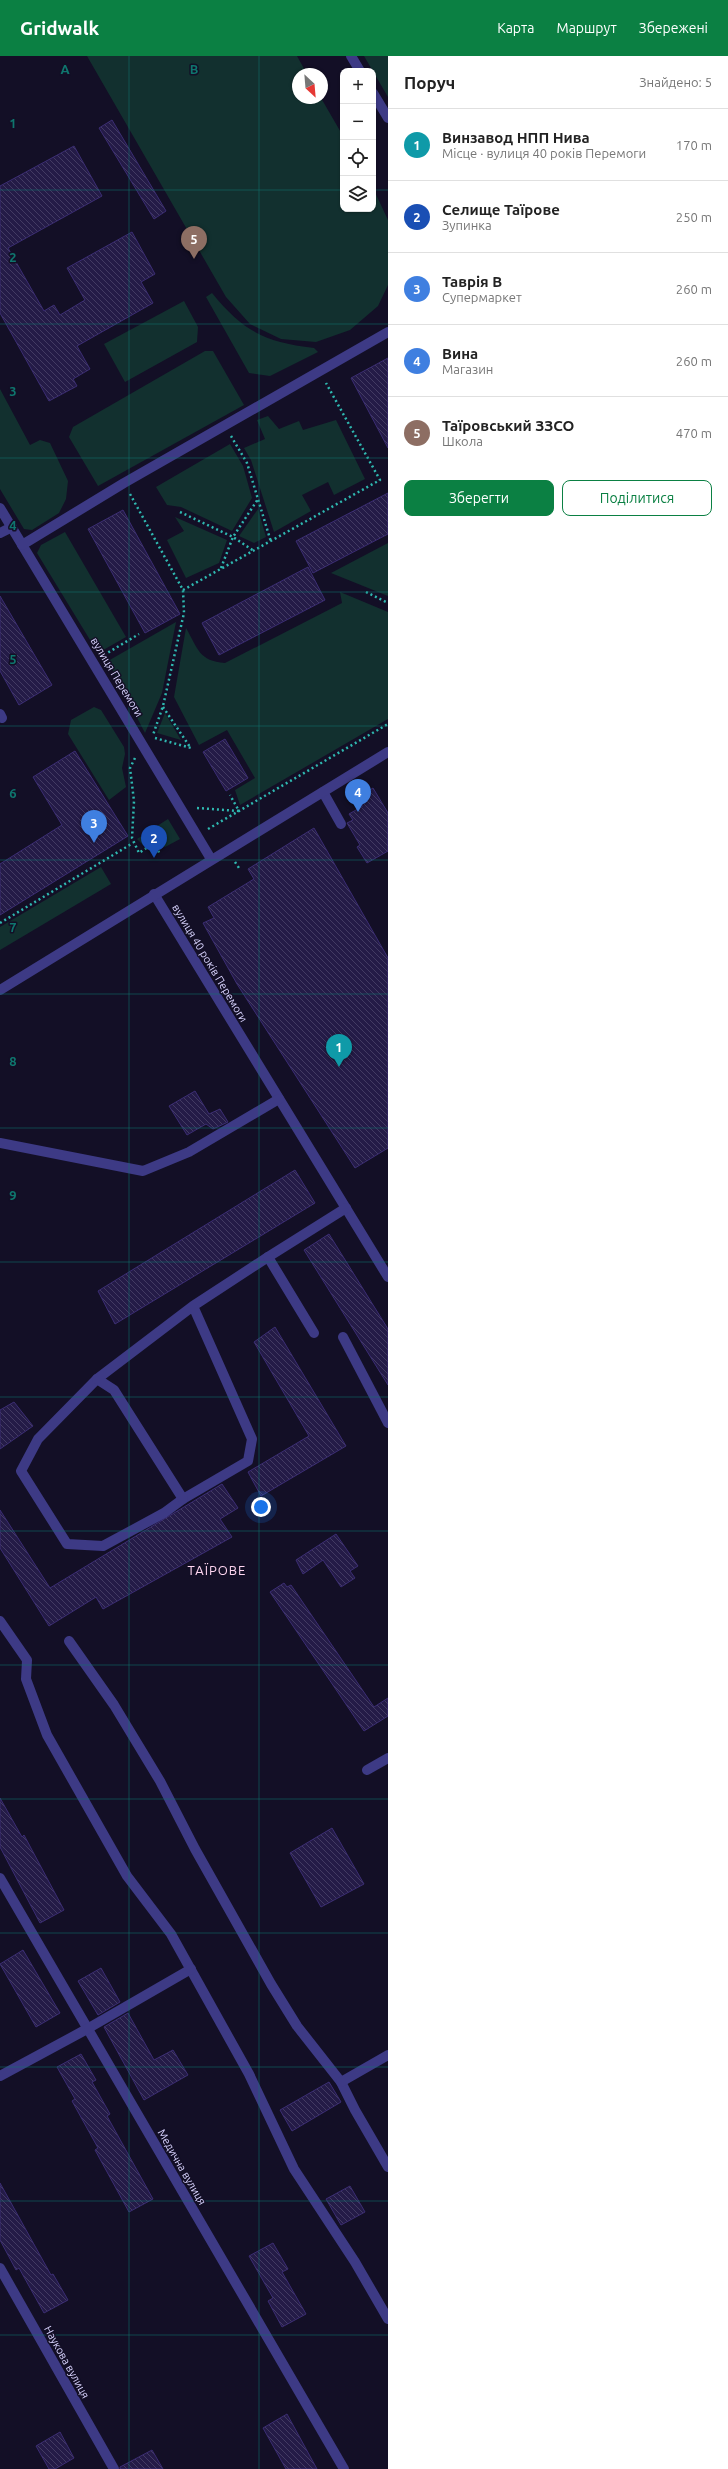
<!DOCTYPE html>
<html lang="uk">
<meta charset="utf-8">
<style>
body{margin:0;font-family:Ubuntu,sans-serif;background:#f6f6f6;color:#222}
.controls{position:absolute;right:12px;top:12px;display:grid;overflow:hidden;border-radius:8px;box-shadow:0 1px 3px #0004}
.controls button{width:36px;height:36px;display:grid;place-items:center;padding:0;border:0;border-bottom:1px solid #e0e0e0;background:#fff;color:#222;font:20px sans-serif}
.compass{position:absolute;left:292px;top:12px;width:36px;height:36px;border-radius:50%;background:#fff;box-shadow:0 1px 3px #0004;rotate:154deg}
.you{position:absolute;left:261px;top:1451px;width:14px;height:14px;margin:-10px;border:3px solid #fff;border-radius:50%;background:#1a73e8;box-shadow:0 0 0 6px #1a73e833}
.badge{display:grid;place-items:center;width:26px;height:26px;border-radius:50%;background:#0b8043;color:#fff;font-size:13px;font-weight:700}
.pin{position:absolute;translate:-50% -33px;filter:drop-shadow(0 1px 2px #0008)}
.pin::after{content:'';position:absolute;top:21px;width:14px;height:12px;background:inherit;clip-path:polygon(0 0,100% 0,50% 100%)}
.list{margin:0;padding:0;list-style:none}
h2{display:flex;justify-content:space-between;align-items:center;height:52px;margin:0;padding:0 16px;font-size:17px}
h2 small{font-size:13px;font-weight:400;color:#767676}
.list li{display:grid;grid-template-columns:26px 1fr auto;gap:12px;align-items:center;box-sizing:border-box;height:72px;padding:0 16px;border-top:1px solid #e0e0e0}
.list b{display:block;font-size:15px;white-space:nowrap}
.list p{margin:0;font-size:13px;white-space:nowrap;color:#767676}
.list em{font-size:13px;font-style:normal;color:#767676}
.actions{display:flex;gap:8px;padding:12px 16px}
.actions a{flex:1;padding:9px 0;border:1px solid #0b8043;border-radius:8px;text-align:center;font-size:14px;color:#0b8043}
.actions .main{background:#0b8043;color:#fff}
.icon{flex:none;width:22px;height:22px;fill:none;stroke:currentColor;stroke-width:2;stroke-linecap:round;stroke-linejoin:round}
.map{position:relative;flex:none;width:388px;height:2413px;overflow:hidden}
header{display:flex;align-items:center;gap:24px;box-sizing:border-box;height:56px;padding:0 20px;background:#0b8043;color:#fff}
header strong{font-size:19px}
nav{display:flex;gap:22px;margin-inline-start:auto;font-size:14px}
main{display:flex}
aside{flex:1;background:#fff}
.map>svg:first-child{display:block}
.green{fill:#12302f}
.building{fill:url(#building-back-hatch);stroke:#3b2d73}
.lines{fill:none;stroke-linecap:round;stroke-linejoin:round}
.path{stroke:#2fb8b0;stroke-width:2.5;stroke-dasharray:2 3;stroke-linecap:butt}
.minor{stroke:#3d3a85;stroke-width:10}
.grid{fill:none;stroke:#0f766e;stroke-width:1;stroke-opacity:0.55}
.labels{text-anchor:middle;stroke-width:3;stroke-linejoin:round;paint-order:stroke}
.street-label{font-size:11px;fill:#d9d4ff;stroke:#130f26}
.quarter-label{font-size:13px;letter-spacing:1px;fill:#ffd6f0;stroke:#130f26}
.grid-label{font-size:13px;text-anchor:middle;font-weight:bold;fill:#0f766e;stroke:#130f26;stroke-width:3;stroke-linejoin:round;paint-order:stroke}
</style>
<header>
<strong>Gridwalk</strong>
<nav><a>Карта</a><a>Маршрут</a><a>Збережені</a></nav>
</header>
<main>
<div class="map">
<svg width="388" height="2413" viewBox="0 0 388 2413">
<defs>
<pattern id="building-back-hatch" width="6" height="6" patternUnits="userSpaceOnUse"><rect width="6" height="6" fill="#241b47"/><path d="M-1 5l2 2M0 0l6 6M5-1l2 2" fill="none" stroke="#433b63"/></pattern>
</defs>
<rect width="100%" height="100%" fill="#130f26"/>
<g class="green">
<polygon points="87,0 297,0 307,18 298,18 298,42 321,42 343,80 343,153 373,153 373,132 388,164 388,229 378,250 350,274 316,286 281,283 250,268 226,241"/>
<polygon points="364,0 388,0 388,41"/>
<path d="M212,237C244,276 265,286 314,292L318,296L270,320L249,317L206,241Z"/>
<polygon points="184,245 198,271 197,286 125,326 104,288"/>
<polygon points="205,295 213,295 244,349 98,430 69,381 73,371"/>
<polygon points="0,333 30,389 40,384 50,387 68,425 66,443 59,457 32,474 24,473 0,433"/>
<polygon points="268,360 279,373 299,365 303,374 336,364 365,423 334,439 328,426 302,439 311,455 274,476 251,404 244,392 265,383 257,364"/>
<polygon points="230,388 243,410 252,442 232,475 181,451 167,449 156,431"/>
<polygon points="258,453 266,481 254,487 239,480"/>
<polygon points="175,461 227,484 219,507 186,522 167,484 184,475"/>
<polygon points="65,476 126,581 98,597 37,497 41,489"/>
<polygon points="388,487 388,540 331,517"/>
<path d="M340,536L388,556V663L240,749L235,734L255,722L227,674L199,689L174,641L186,572C198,593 199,605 225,607L342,547Z"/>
<polygon points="176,566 162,637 145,677 108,605"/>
<polygon points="94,651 101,654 124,691 125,698 122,712 126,731 109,744 68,678 71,664"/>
<polygon points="165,657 181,684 157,677"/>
<polygon points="168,763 180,783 165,791 152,787 143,789 137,783"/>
<polygon points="101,811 111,828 0,894 0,871"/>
</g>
<g class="building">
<polygon points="112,64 166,155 154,163 99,72"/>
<polygon points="74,90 102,140 8,192 44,255 54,249 60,259 85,244 67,212 132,176 155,218 141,226 153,247 77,290 90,313 73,323 77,330 49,345 0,257 0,130"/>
<polygon points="388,302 388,392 351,322"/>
<polygon points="388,437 388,478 313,517 296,485"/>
<polygon points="123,454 180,558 145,577 88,473"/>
<polygon points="308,511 325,544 219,599 202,567"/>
<polygon points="0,540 52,629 19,649 0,615"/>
<polygon points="225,683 248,722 226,735 203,696"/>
<polygon points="75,695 128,780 0,859 0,808 62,769 33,721"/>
<polygon points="373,732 388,757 388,795 367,807 357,791 360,789 347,767 353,764 349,758 363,750 358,741"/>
<polygon points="314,772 388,902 388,1092 355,1112 237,928 203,867 214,862 208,851 254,823 248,813"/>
<polygon points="195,1035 209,1058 220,1053 228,1066 213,1073 206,1068 187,1079 169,1050"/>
<polygon points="295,1114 315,1147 115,1268 98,1235"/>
<polygon points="329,1178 388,1273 388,1329 304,1194"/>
<polygon points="275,1271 346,1390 261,1440 248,1416 309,1380 254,1286"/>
<polygon points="14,1346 33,1370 0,1393 0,1354"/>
<polygon points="222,1428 238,1452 220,1463 232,1481 103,1553 96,1541 49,1570 0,1492 0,1454 50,1532"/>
<polygon points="336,1478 358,1510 350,1515 355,1522 341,1531 323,1504 303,1518 296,1504"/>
<polygon points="284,1527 287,1531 291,1529 374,1651 388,1642 388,1660 364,1675 270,1536"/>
<polygon points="0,1742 22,1781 24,1779 64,1854 40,1867 0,1791"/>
<polygon points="332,1772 364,1828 321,1851 290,1797"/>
<polygon points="23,1894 60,1957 36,1971 0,1908"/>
<polygon points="101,1912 120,1946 98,1959 78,1925"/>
<polygon points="128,1957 154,2004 173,1994 188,2019 144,2044 104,1971"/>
<polygon points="81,1998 96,2024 92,2026 110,2058 107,2060 153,2143 129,2156 95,2094 98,2092 72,2045 75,2043 57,2011"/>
<polygon points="329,2026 341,2046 292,2075 280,2054"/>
<polygon points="0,2127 51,2219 53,2218 68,2244 44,2257 19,2212 16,2214 0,2184"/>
<polygon points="350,2130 365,2156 341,2169 326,2143"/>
<polygon points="273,2187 288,2213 282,2216 306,2258 282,2271 268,2245 273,2242 249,2200"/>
<polygon points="287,2358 317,2413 286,2413 263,2372"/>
<polygon points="60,2376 74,2402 55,2413 49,2413 36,2390"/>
<polygon points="152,2394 163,2413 120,2413 120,2411"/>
</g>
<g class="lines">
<g class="path">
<polyline points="231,380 247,407 271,486"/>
<polyline points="130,438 183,534 184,557 163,650 153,679"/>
<polyline points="180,456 233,481 254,495"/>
<polyline points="221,512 233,481 258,443"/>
<polyline points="183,534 380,424 326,327"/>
<polyline points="366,536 388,547"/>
<polyline points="104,599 139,578"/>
<polyline points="163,651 190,691"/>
<polyline points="155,682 191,692"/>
<polyline points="135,702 130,712 134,745 132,782 139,797 148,791 158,794 160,799"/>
<polyline points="197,752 239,755 230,739"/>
<polyline points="208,773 388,668"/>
<polyline points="235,806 239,812"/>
<polyline points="0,867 133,787"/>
</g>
<g class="minor">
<polyline points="351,0 360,15"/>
<polyline points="373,37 388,62"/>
<polyline points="0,452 211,803"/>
<polyline points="0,477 12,471"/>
<polyline points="22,489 124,427 388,276"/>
<polyline points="0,658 2,662"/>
<polyline points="323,736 341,768"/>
<polyline points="154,838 388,1221"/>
<polyline points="0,934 388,696"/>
<polyline points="0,1087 143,1115 189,1096 279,1043"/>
<polyline points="193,1250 97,1323 38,1383 21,1415 67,1488 103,1490 164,1457 183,1443 248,1405 252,1383 193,1250 268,1201"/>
<polyline points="314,1277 268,1201 346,1152"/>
<polyline points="343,1281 388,1367"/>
<polyline points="97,1323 114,1334 183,1443"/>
<polyline points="0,1565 27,1604 26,1623 47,1679 127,1820 171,1878 249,2018 294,2113 355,2206 388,2263"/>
<polyline points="69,1585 114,1649 160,1725 195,1793 271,1928 297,1970 341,2026 355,2054 388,2111"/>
<polyline points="367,1714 388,1702"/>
<polyline points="0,1822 344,2413"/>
<polyline points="0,2020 87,1973 191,1913"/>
<polyline points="341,2026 388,1999"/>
<polyline points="0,2212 114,2413"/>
</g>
</g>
<path class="grid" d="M129,0V2413M259,0V2413M0,134H343M373,134H388M0,268H388M0,402H388M0,536H388M0,670H388M0,804H388M0,938H388M0,1072H388M0,1206H388M0,1341H388M0,1475H388M0,1609H388M0,1743H388M0,1877H388M0,2011H388M0,2145H388M0,2279H388"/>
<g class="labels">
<g class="street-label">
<text transform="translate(117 621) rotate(59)" y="4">вулиця Перемоги</text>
<text transform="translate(210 907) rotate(59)" y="4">вулиця 40 років Перемоги</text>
<text transform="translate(182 2111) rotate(60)" y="4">Медична вулиця</text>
<text transform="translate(67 2306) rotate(61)" y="4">Наукова вулиця</text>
</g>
<g class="quarter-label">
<text x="217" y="1519">ТАЇРОВЕ</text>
</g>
</g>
<g class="grid-label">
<text x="65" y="18">A</text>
<text x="194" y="18">B</text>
<text x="13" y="72">1</text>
<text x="13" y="206">2</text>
<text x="13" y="340">3</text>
<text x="13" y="474">4</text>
<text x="13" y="608">5</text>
<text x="13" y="742">6</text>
<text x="13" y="876">7</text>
<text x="13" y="1010">8</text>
<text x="13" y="1144">9</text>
</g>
</svg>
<div class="controls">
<button>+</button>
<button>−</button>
<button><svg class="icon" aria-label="locate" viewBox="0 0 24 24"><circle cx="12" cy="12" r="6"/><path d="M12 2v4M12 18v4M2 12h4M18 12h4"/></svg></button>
<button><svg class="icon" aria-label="layers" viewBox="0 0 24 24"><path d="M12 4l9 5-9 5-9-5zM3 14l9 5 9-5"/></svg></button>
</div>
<svg class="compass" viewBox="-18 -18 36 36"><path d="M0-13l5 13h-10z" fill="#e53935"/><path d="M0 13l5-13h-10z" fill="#767676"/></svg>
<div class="you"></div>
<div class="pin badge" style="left:339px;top:1011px;background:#0f9aa8">1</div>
<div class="pin badge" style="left:154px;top:802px;background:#1a4fb4">2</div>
<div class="pin badge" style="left:94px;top:787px;background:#3f7fe0">3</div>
<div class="pin badge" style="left:358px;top:756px;background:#3f7fe0">4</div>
<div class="pin badge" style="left:194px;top:203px;background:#8d6e63">5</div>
</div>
<aside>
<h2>Поруч<small>Знайдено: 5</small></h2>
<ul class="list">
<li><span class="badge" style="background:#0f9aa8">1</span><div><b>Винзавод НПП Нива</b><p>Місце · вулиця 40 років Перемоги</p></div><em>170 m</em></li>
<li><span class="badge" style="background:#1a4fb4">2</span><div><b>Селище Таїрове</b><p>Зупинка</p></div><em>250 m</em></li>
<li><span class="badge" style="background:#3f7fe0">3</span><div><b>Таврія В</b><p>Супермаркет</p></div><em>260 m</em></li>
<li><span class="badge" style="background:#3f7fe0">4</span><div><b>Вина</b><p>Магазин</p></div><em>260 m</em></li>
<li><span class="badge" style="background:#8d6e63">5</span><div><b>Таїровський ЗЗСО</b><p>Школа</p></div><em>470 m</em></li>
</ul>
<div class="actions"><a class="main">Зберегти</a><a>Поділитися</a></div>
</aside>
</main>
